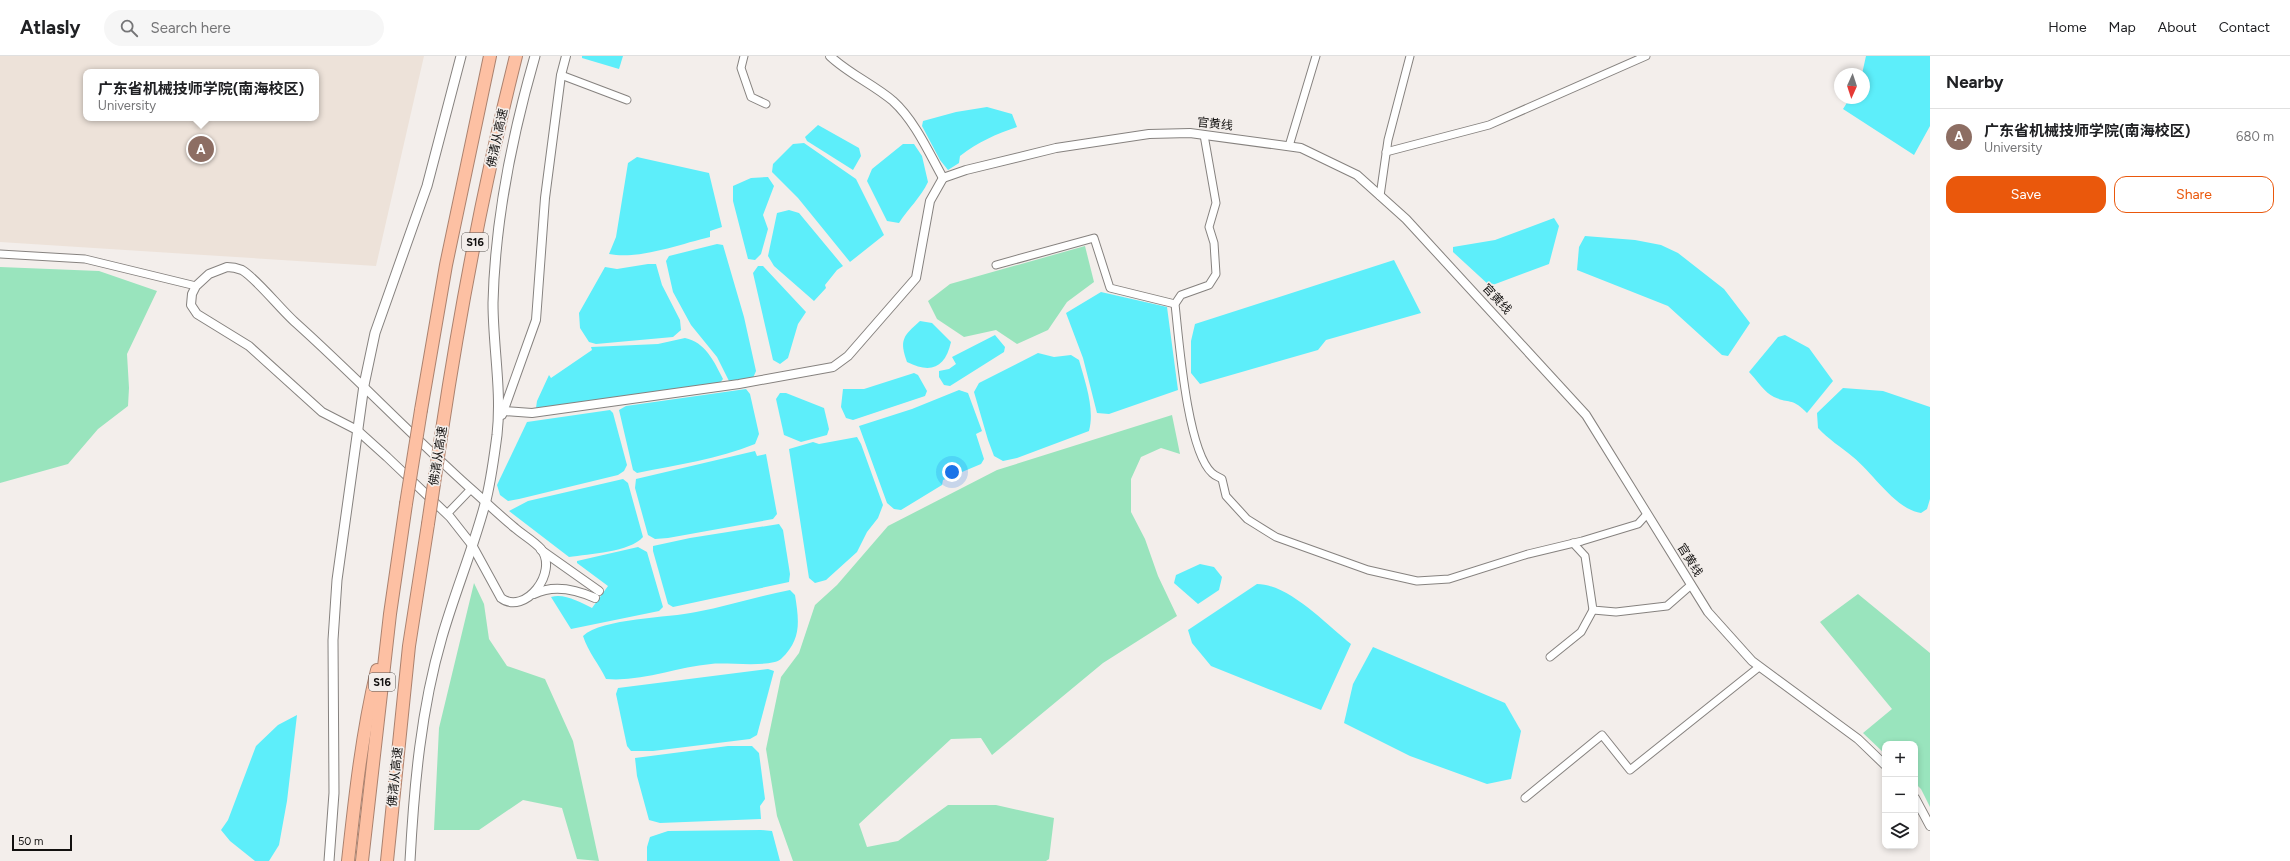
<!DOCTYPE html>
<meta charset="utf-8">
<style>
body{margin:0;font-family:Figtree,"Noto Sans SC",sans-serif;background:#f6f6f6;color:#202124}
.controls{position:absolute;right:12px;bottom:12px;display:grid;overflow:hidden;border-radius:8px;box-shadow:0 2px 6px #0003}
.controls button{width:36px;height:36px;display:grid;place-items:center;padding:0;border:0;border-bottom:1px solid #e0e0e0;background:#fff;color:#202124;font:20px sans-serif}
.compass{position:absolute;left:1834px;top:12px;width:36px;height:36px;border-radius:50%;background:#fff;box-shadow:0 2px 6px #0003;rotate:183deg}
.scale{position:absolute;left:12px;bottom:10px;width:60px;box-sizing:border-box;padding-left:4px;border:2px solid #12100f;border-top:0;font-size:11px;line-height:14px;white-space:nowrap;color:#12100f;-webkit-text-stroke:3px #f3eeeb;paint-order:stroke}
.you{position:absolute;left:952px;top:416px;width:14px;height:14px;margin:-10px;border:3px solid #fff;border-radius:50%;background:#1a73e8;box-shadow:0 0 0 6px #1a73e833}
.badge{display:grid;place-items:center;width:26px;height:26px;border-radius:50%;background:#ea580c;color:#fff;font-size:13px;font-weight:700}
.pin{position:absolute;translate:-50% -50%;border:2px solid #fff;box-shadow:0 1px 4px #0006}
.popup{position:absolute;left:83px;top:13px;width:236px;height:52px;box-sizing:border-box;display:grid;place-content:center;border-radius:8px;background:#fff;filter:drop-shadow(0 1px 3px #0005);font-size:13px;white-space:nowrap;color:#757577}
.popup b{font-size:15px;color:#202124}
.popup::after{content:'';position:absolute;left:50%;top:100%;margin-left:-8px;border:8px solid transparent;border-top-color:#fff}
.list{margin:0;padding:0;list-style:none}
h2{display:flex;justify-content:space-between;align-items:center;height:52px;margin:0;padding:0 16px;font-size:17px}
h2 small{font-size:13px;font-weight:400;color:#757577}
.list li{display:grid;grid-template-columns:26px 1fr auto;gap:12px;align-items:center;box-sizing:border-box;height:56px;padding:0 16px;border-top:1px solid #e0e0e0}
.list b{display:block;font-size:15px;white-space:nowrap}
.list p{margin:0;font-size:13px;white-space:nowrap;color:#757577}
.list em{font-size:13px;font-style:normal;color:#757577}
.actions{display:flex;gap:8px;padding:12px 16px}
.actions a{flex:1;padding:9px 0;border:1px solid #ea580c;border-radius:12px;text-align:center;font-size:14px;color:#ea580c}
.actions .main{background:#ea580c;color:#fff}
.icon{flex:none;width:22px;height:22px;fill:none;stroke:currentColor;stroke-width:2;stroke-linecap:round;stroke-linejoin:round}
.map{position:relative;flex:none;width:1930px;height:805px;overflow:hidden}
header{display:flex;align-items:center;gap:24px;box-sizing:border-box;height:56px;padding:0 20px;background:#fff;border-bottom:1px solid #e0e0e0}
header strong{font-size:19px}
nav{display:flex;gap:22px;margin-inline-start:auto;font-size:14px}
.search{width:280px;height:36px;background:#f6f6f6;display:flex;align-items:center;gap:10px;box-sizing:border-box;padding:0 14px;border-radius:22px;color:#757577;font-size:15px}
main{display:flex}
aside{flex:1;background:#fff}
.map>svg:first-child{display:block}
.built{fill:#ede2d9;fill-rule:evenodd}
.green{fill:#99e4bd}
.water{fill:#5deefa}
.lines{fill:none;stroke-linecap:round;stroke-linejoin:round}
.minor-casing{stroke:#86827f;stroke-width:9}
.tertiary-casing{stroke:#86827f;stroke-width:10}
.secondary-casing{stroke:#86827f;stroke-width:11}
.motorway-casing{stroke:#ab826f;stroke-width:14}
.minor{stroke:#fff;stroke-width:7}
.tertiary{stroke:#fff;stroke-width:8}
.secondary{stroke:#fff;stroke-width:9}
.motorway{stroke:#fdc0a3;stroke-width:12}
.motorway-bridge-casing{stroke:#ab826f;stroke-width:14;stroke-linecap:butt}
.motorway-bridge{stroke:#fdc0a3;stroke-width:12}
.labels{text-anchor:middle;stroke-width:3.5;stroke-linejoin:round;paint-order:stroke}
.shield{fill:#f3eeeb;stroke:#565351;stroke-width:1}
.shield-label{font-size:11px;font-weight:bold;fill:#12100f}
.street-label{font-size:12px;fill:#12100f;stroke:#f3eeeb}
</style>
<header>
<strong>Atlasly</strong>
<div class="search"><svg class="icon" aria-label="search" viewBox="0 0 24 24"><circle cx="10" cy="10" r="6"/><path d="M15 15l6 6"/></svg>Search here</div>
<nav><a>Home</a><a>Map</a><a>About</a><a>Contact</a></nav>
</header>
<main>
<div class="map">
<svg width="1930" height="805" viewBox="0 0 1930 805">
<rect width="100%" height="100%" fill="#f3eeeb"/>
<path class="built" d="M0,0H424L376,210L0,186ZM86,16H316V62H86Z"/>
<g class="green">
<polygon points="1085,190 1094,226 1067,246 1048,274 1017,288 996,274 964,281 937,263 928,245 950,228"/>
<polygon points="0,211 99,215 157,235 127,298 129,332 128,350 98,373 68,408 0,427"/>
<polygon points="1172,359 1180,398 1161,392 1141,401 1131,423 1131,456 1145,483 1158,520 1177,560 1103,607 992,699 981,682 951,683 859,768 867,791 898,785 948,749 996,749 1054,762 1049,803 1046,805 793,805 777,760 766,693 781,621 799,597 815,549 837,529 888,470 997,414"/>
<polygon points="474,527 484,548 489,583 507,610 545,623 573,685 599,805 577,803 562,752 523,744 479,774 434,774 439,672"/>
<polygon points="1858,538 1930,597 1930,751 1921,733 1915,727 1915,688 1885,688 1885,698 1863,677 1892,653 1820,566"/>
</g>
<g class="water">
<polygon points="582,0 623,0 619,13 582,2"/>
<polygon points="1866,0 1930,0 1930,70 1914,99 1843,53 1850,42 1864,42 1864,18 1862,18"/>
<path d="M987,51L1012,58L1017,71C996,78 978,86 960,100L959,107L948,114L940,104L922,70L923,65L956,56Z"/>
<polygon points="818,69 859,92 861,100 853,114 807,85 805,81"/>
<polygon points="804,87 856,123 884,179 850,206 798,142 772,116 773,108 793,88"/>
<path d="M903,88H914L922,100L928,126C921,141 908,153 899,167L887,165L867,125L872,113Z"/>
<path d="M637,101L709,117L722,171L710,175V181C680,188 639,204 609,198L616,181L628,107Z"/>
<polygon points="768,121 774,130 763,159 768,173 761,198 755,204 748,203 733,145 733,130 751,122"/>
<polygon points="789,154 799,157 843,210 837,214 825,229 826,232 814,245 774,210 768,200 777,157"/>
<polygon points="1554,162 1559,170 1549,208 1490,230 1453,196 1453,191 1495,184"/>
<polygon points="1585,180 1635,184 1661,189 1678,197 1724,233 1750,267 1728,300 1722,299 1668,250 1577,214 1579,191"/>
<polygon points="717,188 723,189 744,261 756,315 753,322 733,326 729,325 717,301 691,269 673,236 666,205 669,200"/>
<polygon points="1394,204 1421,257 1326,284 1318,294 1200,328 1191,317 1191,285 1195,268"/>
<polygon points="648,208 656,208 662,229 680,264 681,274 673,281 596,288 589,286 580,272 579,257 605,211 617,213"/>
<polygon points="758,210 763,210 806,256 798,268 788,302 780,308 773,304 753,217"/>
<polygon points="1101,236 1167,251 1178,334 1109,358 1097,357 1083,302 1066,257"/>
<path d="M920,265L932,267L951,286C945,312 931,318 907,306C899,284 903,280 920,265Z"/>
<polygon points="995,279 1005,291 1004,296 950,330 944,329 939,321 939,315 949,313 956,308 952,301"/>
<path d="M1785,279L1809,292L1833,325L1807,357C1792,341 1789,348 1774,341C1765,337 1756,323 1749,316L1778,281Z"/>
<path d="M685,282C705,286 714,305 723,323L719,328L536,352L537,345L549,319L551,322L592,294L591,291L658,288Z"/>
<path d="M1038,297L1054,301L1071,299L1079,304C1085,326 1095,352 1089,375L1017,402L1003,405L994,400L988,384L974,336L979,327Z"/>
<polygon points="914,317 918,319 927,335 925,340 853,364 846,362 841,351 843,333 864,333"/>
<path d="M1843,332L1883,335L1930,351V443L1927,453L1921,457C1895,453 1873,417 1853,401C1841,391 1828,383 1818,372L1817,357Z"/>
<path d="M746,333L750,338L759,378L755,388C718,403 676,409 637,417L633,414L619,354L626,350Z"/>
<polygon points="959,334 968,337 982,375 976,378 984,403 981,408 943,424 942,429 901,454 894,453 887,447 859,370 912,353"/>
<polygon points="780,337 786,337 824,352 829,373 827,379 801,386 784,379 776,343"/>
<polygon points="610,354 613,357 627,409 624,415 618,419 519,443 508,445 500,439 497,429 527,366"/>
<polygon points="857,381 861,388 883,449 878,462 867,476 857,496 826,524 815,527 809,522 789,393 813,386 819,388"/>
<polygon points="755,395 757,400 766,398 777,458 773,463 668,482 655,483 648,479 635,432 636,423"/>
<path d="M623,423L628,427L643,481C630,496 589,498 569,501L509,455L528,445Z"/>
<polygon points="779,468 783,474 790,518 789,526 673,551 668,548 653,495 653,490 690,482"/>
<path d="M638,491L647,496L663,551L659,555L571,573L551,541C564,537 580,546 592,552L608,530L577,507V505Z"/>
<polygon points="1200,508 1214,511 1222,521 1219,534 1198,548 1174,527 1176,519"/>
<path d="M1257,528C1289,528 1327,569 1351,588L1321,654L1211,610L1192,587L1188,574Z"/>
<path d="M790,534L795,539C799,565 802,583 781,603C771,612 726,606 711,608C676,611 643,626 606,623C599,608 588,596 583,580C602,562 669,562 696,556C728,550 758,540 790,534Z"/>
<polygon points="1373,591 1505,647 1521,675 1511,723 1487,728 1410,700 1344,667 1353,628"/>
<polygon points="768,613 774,615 757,679 750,683 653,695 631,695 627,690 616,638 618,632"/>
<polygon points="297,659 287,745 279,789 269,805 255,805 230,785 221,774 228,764 256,690 278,669"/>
<polygon points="728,690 752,690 759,697 765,743 760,750 761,763 660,767 649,764 637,720 635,702"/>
<polygon points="761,774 772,775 780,805 647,805 647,791 650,781 668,775"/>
</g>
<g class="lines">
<defs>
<g id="minor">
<polyline points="744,0 741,12 751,41 766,48"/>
<polyline points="561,19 627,44"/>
<path d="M1204,79L1216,147L1209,171L1214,187L1216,218L1209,229L1181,239L1175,248C1179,284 1187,394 1212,417C1215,420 1219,421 1222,423L1226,440L1247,463L1276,481L1368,514L1417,525L1449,523L1528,498L1582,485L1638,468L1647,458"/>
<polyline points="1289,90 1316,0"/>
<polyline points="1386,96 1489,69 1646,0"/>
<polyline points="1380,140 1388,84 1410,0"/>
<polyline points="0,198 85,203 196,230"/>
<polyline points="996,209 1094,182 1110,232 1175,248"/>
<polyline points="447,458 471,433"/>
<polyline points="1573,487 1585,500 1593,554 1616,556 1667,550 1691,529"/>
<polyline points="1550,601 1581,576 1593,554"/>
<polyline points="1525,742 1602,679 1630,714 1759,611"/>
</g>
<g id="tertiary">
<path d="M830,0C849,18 873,28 893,45C915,65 929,97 943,122"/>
<polyline points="943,122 966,114 1056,92 1149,78 1190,77 1301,92 1357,119 1406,163 1586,359 1708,556 1752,605 1858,683 1885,709"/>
<path d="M227,211C232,211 237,212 242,214C256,222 281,254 296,267C355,320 410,378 470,432C485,445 499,459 515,472C523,479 534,485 541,493C559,516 525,560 501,542L472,489L450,461L387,401L357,374L322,356L249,290L197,258L191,249L192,238L196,230L209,218Z"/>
<polyline points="503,355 532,357 739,328 833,311 848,300 916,222 930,145 943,122"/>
<polyline points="502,359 536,264 545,142 561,19 566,0"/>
<polyline points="541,494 599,535"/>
<path d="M534,538C554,528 575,533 595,542"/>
<polyline points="1915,742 1930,770"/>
</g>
<g id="secondary">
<polyline points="329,805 334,737 333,584 337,524 364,329 375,277 427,130 461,0"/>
<path d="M410,805C414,730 421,653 442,581C455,536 473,493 485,448C491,426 494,401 497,379C502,335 493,291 493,247C495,163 512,80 535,0"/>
</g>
<g id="motorway">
<polyline points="421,354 446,209 490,0"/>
<path d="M442,374C461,248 485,123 516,0"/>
<path d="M348,805C355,741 362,677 377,614"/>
<polyline points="362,805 390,558 406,448"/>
<polyline points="387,805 409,590 428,468"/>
</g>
</defs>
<use href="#minor" class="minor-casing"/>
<use href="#tertiary" class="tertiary-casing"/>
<use href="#secondary" class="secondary-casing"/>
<use href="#motorway" class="motorway-casing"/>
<use href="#minor" class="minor"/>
<use href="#tertiary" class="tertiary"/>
<use href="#secondary" class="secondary"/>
<use href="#motorway" class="motorway"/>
<defs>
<g id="motorway-bridge">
<polyline points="406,448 421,354"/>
<polyline points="428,468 442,374"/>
</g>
</defs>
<use href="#motorway-bridge" class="motorway-bridge-casing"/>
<use href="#motorway-bridge" class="motorway-bridge"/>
</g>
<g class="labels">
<g class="shield">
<rect x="462" y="177" width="26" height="18" rx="3"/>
<rect x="369" y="617" width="26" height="18" rx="3"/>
</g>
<g class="shield-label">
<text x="475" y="190">S16</text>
<text x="382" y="630">S16</text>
</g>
<g class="street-label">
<text transform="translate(1215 68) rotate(6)" y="4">官黄线</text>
<text transform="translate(497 82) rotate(-78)" y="4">佛清从高速</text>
<text transform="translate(1497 243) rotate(47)" y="4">官黄线</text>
<text transform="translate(438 400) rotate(-81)" y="4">佛清从高速</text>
<text transform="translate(1690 504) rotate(58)" y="4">官黄线</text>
<text transform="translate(395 721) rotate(-84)" y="4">佛清从高速</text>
</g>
</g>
</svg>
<div class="controls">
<button>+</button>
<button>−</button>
<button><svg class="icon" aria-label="layers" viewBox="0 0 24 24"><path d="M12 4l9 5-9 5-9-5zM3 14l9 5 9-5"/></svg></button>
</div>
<svg class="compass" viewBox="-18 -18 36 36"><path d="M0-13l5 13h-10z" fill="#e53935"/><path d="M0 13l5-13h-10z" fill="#757577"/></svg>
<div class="scale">50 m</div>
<div class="you"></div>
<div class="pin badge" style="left:201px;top:93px;background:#8d6e63">A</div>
<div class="popup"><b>广东省机械技师学院(南海校区)</b>University</div>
</div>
<aside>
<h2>Nearby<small></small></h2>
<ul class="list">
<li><span class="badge" style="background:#8d6e63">A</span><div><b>广东省机械技师学院(南海校区)</b><p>University</p></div><em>680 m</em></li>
</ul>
<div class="actions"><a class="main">Save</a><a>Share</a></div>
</aside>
</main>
